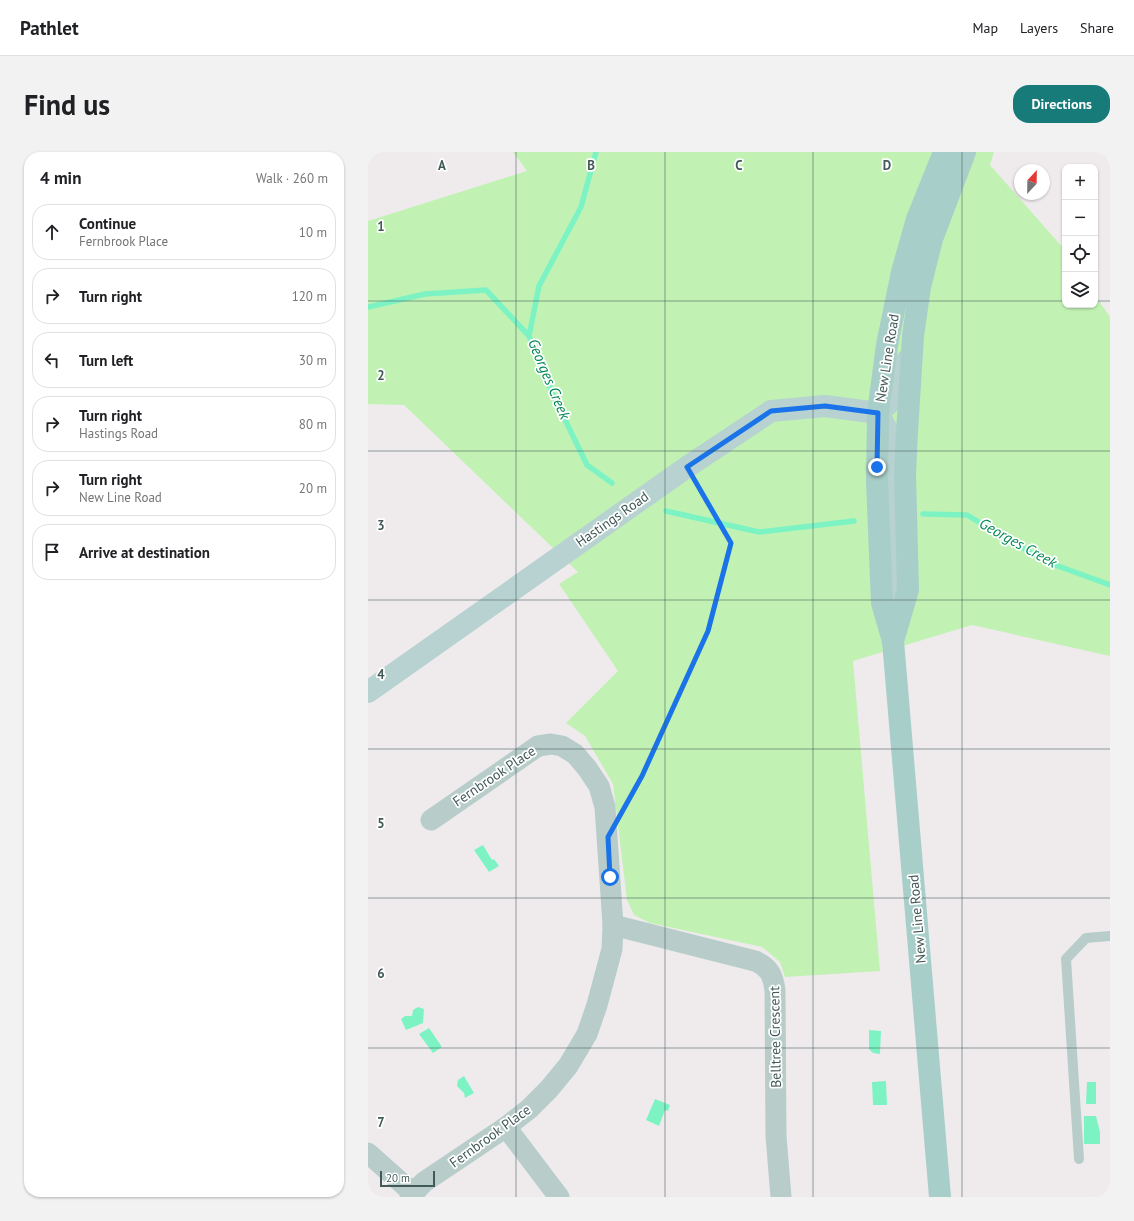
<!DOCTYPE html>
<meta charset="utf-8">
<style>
body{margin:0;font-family:"PT Sans",sans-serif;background:#f2f2f2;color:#202124}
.controls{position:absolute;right:12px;top:12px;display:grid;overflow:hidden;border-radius:8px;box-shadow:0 1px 3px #0004}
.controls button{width:36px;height:36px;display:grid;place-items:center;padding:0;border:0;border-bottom:1px solid #e0e0e0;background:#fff;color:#202124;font:20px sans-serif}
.compass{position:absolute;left:646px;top:12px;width:36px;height:36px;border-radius:50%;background:#fff;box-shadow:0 1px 3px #0004;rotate:22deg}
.scale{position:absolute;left:12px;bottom:10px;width:55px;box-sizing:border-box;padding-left:4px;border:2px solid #425a57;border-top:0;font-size:11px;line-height:14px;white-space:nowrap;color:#425a57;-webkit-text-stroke:3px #fff;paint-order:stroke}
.stop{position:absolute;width:12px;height:12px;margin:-9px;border:3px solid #1a73e8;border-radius:50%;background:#fff}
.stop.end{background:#1a73e8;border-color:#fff;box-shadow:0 1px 4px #0008}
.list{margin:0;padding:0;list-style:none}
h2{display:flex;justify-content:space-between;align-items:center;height:52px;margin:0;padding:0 16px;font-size:17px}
h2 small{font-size:13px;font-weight:400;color:#757577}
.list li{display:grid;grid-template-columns:26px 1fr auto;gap:12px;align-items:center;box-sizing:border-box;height:56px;margin:0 8px 8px;padding:0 8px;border:1px solid #e0e0e0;border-radius:16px}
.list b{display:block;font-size:15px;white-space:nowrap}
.list p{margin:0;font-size:13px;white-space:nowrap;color:#757577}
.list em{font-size:13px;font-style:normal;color:#757577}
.icon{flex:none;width:22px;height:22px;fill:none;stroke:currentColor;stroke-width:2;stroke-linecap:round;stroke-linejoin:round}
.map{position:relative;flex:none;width:742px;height:1045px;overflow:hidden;border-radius:16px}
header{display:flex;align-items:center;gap:24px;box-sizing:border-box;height:56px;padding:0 20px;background:#fff;border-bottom:1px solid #e0e0e0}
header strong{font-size:19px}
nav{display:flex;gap:22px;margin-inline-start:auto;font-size:14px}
.intro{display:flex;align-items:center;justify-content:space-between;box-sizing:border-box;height:96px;padding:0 24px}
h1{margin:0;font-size:28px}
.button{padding:10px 18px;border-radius:16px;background:#167b79;color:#fff;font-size:14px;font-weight:700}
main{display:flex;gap:24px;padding:0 24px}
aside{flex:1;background:#fff;border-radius:16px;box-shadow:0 1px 3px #0004}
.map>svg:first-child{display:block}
.green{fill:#c1f2b4}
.water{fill:#7df3c4}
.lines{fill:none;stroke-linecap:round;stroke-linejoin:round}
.stream{stroke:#7df3c4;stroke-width:5.5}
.path{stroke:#74d269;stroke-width:2.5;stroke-dasharray:3 2;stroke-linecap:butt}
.service{stroke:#b8cdca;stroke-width:10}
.minor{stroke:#b8cdca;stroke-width:21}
.secondary{stroke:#b7d2d0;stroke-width:22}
.primary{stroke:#a8ceca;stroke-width:22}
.route{stroke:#1a73e8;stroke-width:5}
.grid{fill:none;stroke:#425a57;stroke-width:1;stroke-opacity:0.55}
.labels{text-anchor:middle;stroke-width:3.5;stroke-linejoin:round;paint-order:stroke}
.street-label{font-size:14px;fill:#425a57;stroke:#fff}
.water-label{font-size:15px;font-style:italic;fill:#048854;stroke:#fff}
.grid-label{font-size:13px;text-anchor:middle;font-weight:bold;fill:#425a57;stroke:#fff;stroke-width:3.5;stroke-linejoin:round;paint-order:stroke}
</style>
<header>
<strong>Pathlet</strong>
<nav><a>Map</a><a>Layers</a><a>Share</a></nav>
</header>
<div class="intro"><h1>Find us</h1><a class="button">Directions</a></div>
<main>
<aside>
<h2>4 min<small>Walk · 260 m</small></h2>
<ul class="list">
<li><svg class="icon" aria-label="ahead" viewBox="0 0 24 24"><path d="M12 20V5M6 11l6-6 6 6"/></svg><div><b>Continue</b><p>Fernbrook Place</p></div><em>10 m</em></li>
<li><svg class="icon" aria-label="right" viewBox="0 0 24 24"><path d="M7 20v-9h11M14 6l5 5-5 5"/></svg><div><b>Turn right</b></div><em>120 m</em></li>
<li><svg class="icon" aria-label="left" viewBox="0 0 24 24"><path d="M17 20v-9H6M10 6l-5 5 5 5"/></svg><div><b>Turn left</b></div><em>30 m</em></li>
<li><svg class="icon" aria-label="right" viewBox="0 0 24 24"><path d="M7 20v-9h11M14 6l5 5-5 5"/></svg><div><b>Turn right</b><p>Hastings Road</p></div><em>80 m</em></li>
<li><svg class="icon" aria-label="right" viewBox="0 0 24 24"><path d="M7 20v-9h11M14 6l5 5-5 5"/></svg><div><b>Turn right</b><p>New Line Road</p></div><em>20 m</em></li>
<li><svg class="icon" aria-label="arrive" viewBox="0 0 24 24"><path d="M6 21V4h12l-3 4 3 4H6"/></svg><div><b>Arrive at destination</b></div></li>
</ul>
</aside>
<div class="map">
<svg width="742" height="1045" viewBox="0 0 742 1045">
<rect width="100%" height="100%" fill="#efebed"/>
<polygon class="green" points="145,0 626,0 622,13 697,98 697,153 727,153 727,143 742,165 742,504 604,473 485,509 512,819 417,825 412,810 394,795 282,771 266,763 259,748 245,632 217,584 198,571 250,519 191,432 210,420 36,253 0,252 0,69 159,19"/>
<g class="water">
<polygon points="115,693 124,708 126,707 131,714 121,720 106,698"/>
<polygon points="50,855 56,857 55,871 38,878 33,867 37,864 44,864 45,858"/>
<polygon points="61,876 74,895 65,901 51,882"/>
<polygon points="501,878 513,879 512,902 505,901 501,897"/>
<polygon points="96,924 106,941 97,946 96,941 89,934 90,928"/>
<polygon points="518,929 519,953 505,953 504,930"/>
<polygon points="719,930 728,930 728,952 718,952"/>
<polygon points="287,947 302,953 300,959 297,958 291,974 278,968"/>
<polygon points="716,964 728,964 732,980 732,992 716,992"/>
</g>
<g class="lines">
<g class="stream">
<polyline points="228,0 213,55 171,134 161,184 186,245 219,313 244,331"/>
<polyline points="0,155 57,142 118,138 161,184"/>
<polyline points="298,359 391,380 486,369"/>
<polyline points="555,362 599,363 679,410 742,433"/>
</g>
<polyline class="path" points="257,655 274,624 340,479 363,391 328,331"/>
<polyline class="service" points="711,1007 698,807 718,786 742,784"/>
<g class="minor">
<path d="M245,773L387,809C401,815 405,823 407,838L408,984L413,1045"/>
<polyline points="138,975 191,1045"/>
<polyline points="0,1001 45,1041"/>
<polyline points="42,1045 56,1030 138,975 161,957 181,937 200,914 219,882 229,853 244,797 245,773 237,655 231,634 219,616 207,602 194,594 183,592 170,594 63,668"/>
</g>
<g class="secondary">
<polyline points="510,261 519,278 524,297 529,438 536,450"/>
<polyline points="510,261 527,246 539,208"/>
<polyline points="0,540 319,315 403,259 457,254 510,261"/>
</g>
<g class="primary">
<polyline points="525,489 540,438 537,322 539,280 545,184 552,135 564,87 597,0"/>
<polyline points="572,1045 525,489 514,451 509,329 510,261 519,193 534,120 549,67 576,0"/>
</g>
</g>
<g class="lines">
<polyline class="route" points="242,725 240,685 274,624 340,479 363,391 319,315 403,259 457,254 510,261 509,315"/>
</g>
<path class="grid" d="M148,0V1045M297,0V1045M445,0V1045M594,0V1045M0,149H697M727,149H742M0,299H742M0,448H742M0,597H742M0,746H742M0,896H742"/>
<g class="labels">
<g class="street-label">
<text transform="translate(519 206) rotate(-81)" y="5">New Line Road</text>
<text transform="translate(244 367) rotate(-35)" y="5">Hastings Road</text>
<text transform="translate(126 624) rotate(-34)" y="5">Fernbrook Place</text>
<text transform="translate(549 767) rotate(-95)" y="5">New Line Road</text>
<text transform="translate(407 885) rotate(-91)" y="5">Belltree Crescent</text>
<text transform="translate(122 984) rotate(-36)" y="5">Fernbrook Place</text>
</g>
<g class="water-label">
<text transform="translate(181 227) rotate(67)" y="5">Georges Creek</text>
<text transform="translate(650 391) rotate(29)" y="5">Georges Creek</text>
</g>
</g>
<g class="grid-label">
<text x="74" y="18">A</text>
<text x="223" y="18">B</text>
<text x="371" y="18">C</text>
<text x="519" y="18">D</text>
<text x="13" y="79">1</text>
<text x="13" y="228">2</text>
<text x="13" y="378">3</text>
<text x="13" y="527">4</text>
<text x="13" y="676">5</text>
<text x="13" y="826">6</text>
<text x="13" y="975">7</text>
</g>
</svg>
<div class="controls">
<button>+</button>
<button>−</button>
<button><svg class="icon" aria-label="locate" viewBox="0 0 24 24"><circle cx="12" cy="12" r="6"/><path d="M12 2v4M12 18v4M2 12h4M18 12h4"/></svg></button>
<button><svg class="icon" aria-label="layers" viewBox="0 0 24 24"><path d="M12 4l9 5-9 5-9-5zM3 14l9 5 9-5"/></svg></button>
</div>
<svg class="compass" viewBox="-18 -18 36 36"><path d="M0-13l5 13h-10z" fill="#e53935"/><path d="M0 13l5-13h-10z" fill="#757577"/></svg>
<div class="scale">20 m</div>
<div class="stop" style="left:242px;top:725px"></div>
<div class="stop end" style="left:509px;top:315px"></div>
</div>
</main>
